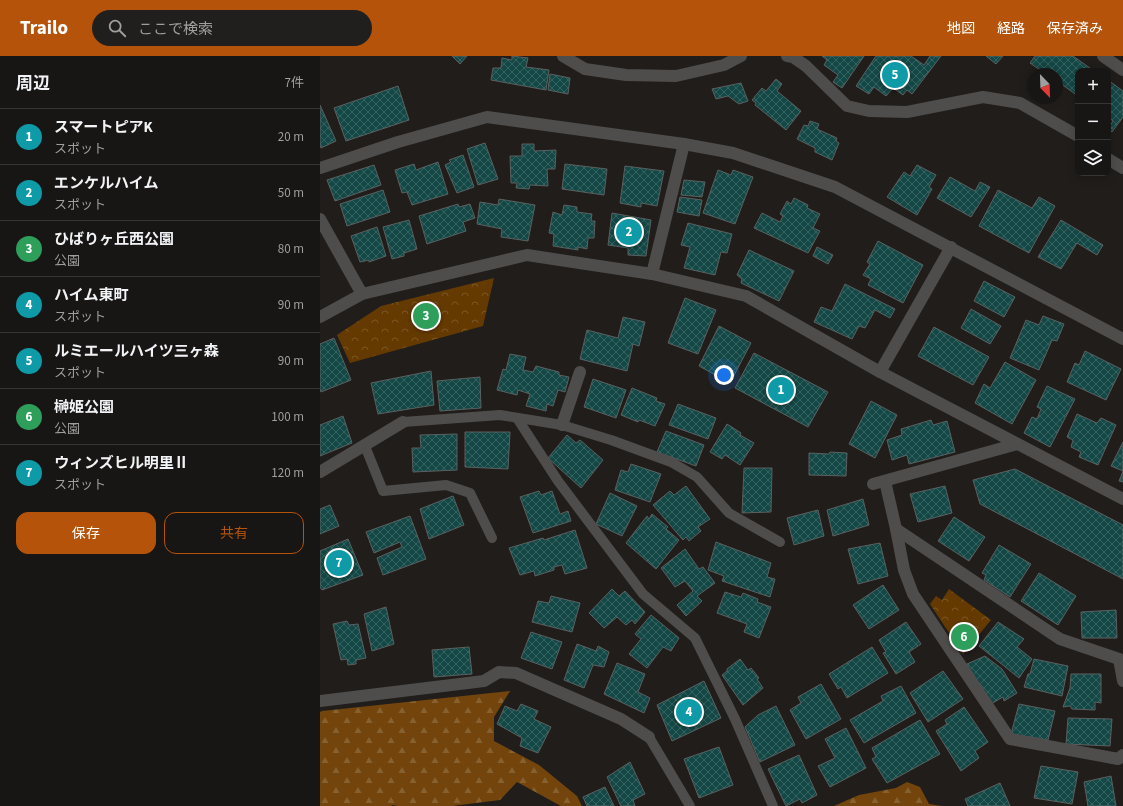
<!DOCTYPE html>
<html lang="ja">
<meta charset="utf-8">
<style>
body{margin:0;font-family:"Source Sans 3","Noto Sans JP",sans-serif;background:#211f1d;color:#f1f3f6}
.controls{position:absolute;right:12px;top:12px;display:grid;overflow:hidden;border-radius:8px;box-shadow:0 2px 10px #0003}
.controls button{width:36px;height:36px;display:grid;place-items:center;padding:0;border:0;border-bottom:1px solid #363534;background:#181614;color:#f1f3f6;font:20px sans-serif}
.compass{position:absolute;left:707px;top:12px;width:36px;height:36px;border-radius:50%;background:#181614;box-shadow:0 2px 10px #0003;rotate:157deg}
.you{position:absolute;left:404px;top:319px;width:14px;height:14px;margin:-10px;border:3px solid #fff;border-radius:50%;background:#1a73e8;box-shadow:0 0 0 6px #1a73e833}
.badge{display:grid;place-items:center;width:26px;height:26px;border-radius:50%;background:#b45309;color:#fff;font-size:13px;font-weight:700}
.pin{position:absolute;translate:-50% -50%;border:2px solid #fff;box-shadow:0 1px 4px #0006}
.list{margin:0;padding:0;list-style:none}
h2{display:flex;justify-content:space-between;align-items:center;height:52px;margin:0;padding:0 16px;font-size:17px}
h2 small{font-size:13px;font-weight:400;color:#9f9fa0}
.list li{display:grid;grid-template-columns:26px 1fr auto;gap:12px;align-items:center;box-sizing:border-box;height:56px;padding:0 16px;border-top:1px solid #363534}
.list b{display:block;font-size:15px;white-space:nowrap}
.list p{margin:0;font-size:13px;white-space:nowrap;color:#9f9fa0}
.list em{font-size:13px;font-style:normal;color:#9f9fa0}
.actions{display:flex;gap:8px;padding:12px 16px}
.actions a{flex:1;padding:9px 0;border:1px solid #b45309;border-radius:12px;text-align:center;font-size:14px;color:#b45309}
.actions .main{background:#b45309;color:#fff}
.icon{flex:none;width:22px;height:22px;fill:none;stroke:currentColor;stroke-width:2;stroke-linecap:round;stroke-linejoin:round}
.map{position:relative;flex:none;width:803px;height:750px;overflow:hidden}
header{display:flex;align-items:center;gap:24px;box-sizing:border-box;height:56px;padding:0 20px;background:#b45309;color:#fff}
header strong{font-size:19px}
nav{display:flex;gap:22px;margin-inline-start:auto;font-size:14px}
.search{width:280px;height:36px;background:#211f1d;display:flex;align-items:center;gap:10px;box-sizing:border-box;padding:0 14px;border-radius:22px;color:#9f9fa0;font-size:15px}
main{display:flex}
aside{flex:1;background:#181614}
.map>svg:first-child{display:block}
.forest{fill:url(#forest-firs)}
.park{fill:url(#park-crowns)}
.building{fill:url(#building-cross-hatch);stroke:#5b6060}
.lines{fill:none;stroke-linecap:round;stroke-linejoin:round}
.lane{stroke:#4f4d4c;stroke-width:10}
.street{stroke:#4f4d4c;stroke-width:12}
</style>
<header>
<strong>Trailo</strong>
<div class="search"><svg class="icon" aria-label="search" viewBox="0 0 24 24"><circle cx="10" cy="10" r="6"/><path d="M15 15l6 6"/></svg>ここで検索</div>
<nav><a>地図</a><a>経路</a><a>保存済み</a></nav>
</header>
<main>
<aside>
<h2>周辺<small>7件</small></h2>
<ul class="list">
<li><span class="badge" style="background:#0f9aa8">1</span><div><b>スマートピアK</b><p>スポット</p></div><em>20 m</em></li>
<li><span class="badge" style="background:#0f9aa8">2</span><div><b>エンケルハイム</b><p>スポット</p></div><em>50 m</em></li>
<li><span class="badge" style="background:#2e9e5b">3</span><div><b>ひばりヶ丘西公園</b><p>公園</p></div><em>80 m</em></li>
<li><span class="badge" style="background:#0f9aa8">4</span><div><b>ハイム東町</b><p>スポット</p></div><em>90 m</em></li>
<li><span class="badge" style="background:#0f9aa8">5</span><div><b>ルミエールハイツ三ヶ森</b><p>スポット</p></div><em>90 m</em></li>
<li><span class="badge" style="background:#2e9e5b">6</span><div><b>榊姫公園</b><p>公園</p></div><em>100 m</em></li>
<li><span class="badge" style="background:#0f9aa8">7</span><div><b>ウィンズヒル明里Ⅱ</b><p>スポット</p></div><em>120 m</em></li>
</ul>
<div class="actions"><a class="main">保存</a><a>共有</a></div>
</aside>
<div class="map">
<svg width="803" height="750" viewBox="0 0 803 750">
<defs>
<pattern id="forest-firs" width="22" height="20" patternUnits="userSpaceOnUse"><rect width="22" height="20" fill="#73450d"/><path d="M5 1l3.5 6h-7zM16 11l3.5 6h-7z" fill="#876030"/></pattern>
<pattern id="park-crowns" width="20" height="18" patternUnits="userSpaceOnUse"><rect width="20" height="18" fill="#653a00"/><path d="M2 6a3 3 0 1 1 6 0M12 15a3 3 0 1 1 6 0" fill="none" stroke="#7b5625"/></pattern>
<pattern id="building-cross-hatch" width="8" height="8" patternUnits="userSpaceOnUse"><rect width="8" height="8" fill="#144846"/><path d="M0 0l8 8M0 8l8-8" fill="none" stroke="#366260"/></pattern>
</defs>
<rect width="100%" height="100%" fill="#201d1a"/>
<g class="forest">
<polygon points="190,635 174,661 174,685 219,709 257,740 262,750 241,750 197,726 180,744 132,750 78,750 72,749 71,750 0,750 0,656 2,655"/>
<polygon points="587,726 600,731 609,748 622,750 514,750 539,739 576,732"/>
</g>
<g class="park">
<polygon points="174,222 163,270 30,307 17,279 61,250"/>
<polygon points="629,533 671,564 643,598 610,548 616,540 622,544"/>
</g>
<g class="building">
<polygon points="132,0 147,0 140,8"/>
<polygon points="192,0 208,2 206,11 229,14 226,34 171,24 173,12 181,12 182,2 192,4"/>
<polygon points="502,0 544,0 522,32 513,26 518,19 504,9 507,4"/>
<polygon points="556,0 591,0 604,9 610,0 621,0 592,38 587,34 583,39 573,32 566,40 554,31 549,38 536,30"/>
<polygon points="666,0 683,0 676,8"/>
<polygon points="715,0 753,0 774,15 758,15 758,40 737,25 737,18 726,18 710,7"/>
<polygon points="230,18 250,22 248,38 228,34"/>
<polygon points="456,23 462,28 457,35 481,55 466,74 435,49 436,47 432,44 442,32 446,35"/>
<polygon points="788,24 803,35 803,61 792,76 788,73 793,65 788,61"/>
<polygon points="421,27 428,45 419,48 408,40 396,43 392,33"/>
<polygon points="78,30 89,64 26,85 14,52"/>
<polygon points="0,49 16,85 1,92 0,89"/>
<polygon points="490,65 499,68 497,73 517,82 516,85 519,87 512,104 495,96 495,92 477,83 484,69 488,70"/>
<polygon points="165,87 178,123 158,129 147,93"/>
<polygon points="202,88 214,88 214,95 236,94 235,113 227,113 228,130 210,129 209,133 196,132 197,127 191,127 190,100 202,100"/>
<polygon points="143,99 154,131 137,137 125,109 131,106 129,104"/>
<polygon points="118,106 128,138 92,149 87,136 82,137 75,114 94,108 96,114"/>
<polygon points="245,108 287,113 284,139 242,133"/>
<polygon points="54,109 61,129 15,145 7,124"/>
<polygon points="597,109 616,119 609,131 612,133 597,159 567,141 584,116 590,120"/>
<polygon points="305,110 344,115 337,150 321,147 321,151 300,147"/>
<polygon points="398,114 411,119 413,114 433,121 415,168 383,157"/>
<polygon points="630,121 655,135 660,126 670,131 651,161 617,142"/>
<polygon points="364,124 385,126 382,141 361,139"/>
<polygon points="63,134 70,156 27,170 20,148"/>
<polygon points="678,134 712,152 719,141 735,150 709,197 659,170"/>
<polygon points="360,141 382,144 379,160 357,156"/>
<polygon points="474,142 488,149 487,152 500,158 493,172 500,175 488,197 434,172 442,157 460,166 463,160 460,158 467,145 471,148"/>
<polygon points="179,143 215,149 208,185 181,181 182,173 157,168 160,146 178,149"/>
<polygon points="138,148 139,151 150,148 155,162 143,166 146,175 107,188 99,160"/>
<polygon points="244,149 257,151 257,156 272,158 271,165 275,165 274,182 268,182 267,193 258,191 258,194 233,190 234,178 229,177 233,156 242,159"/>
<polygon points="292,157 331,164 326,200 308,199 308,192 288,189"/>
<polygon points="89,164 97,193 84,197 84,200 72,203 63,171"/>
<polygon points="741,164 783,189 777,199 757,187 741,213 718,201"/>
<polygon points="368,167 412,178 407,197 401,196 395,219 364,212 370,191 361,189"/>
<polygon points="57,171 66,200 49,206 49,204 40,206 31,180"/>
<polygon points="558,185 603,209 583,247 548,229 551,223 543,219 550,208 547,206"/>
<polygon points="497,191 513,199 508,208 493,200"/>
<polygon points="429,194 474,215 459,245 421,227 422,223 417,219"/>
<polygon points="664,225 695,241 684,261 654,245"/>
<polygon points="525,228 575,253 570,262 555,254 545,272 539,270 532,283 494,266 501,251 512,255"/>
<polygon points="365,242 396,254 378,298 348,287"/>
<polygon points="651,253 681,270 670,288 641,272"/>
<polygon points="723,260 744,268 737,285 732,284 719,314 690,302 706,264 719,269"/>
<polygon points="303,261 325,266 319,290 313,288 307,315 260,303 267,274 298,282"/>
<polygon points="399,270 431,287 410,327 379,310"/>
<polygon points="614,271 669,301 653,329 598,300"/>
<polygon points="14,282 31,324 1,336 0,333 0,288"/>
<polygon points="765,295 801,313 786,344 747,326 755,307 759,309"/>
<polygon points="434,297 508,336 488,371 415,332"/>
<polygon points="190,298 206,301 203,314 213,316 216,310 239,316 239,319 249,321 245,336 238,334 233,350 227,348 226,355 206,350 210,338 198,334 197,339 177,334 183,313 186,314"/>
<polygon points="685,306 716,324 692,368 655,347 664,328 670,332"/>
<polygon points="111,315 114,349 58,358 51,327"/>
<polygon points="160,321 161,352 120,355 117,325"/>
<polygon points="273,323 306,334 296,362 264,351"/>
<polygon points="727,330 755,343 730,391 704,377 712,361 717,363 721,353 717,351"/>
<polygon points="312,332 337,342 336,345 345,348 335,370 319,364 318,366 301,359"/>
<polygon points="551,345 577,359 555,402 529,388"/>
<polygon points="358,348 396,362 388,383 349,369"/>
<polygon points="757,358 777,367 781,362 796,369 778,409 759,401 761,396 751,391 753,384 747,381"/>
<polygon points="23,360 32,387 0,400 0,369"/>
<polygon points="611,364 613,369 627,365 635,396 589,408 587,399 572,404 567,384 582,379 581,373"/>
<polygon points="407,368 421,377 420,379 434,387 420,409 405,399 402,403 390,396"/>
<polygon points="346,375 384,389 376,410 337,396"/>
<polygon points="145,376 190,376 188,413 145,411"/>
<polygon points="137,378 137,414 93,416 92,392 101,392 100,379"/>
<polygon points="247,379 256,387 260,384 283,404 261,432 228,402"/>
<polygon points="803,386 803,426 799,425 803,415 791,410"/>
<polygon points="510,396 527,397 526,420 489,419 489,397 509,398"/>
<polygon points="311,408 341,418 330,446 295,434 301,414 308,416"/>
<polygon points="424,412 452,412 451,456 422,457"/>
<polygon points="695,413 803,469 803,523 660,448 653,424"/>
<polygon points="366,430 390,463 378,471 381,475 369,485 366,481 363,484 333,449 350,435 354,439"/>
<polygon points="625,430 632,457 598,466 590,438"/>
<polygon points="219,435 221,439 232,435 240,458 248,455 251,465 213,477 200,441"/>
<polygon points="290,437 317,450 302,480 276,468"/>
<polygon points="133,440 144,469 109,483 100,453"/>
<polygon points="543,443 549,469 513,480 507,454"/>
<polygon points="10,449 19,470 0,478 0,453"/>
<polygon points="498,454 504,480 474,489 467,462"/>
<polygon points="332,458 348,471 346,473 359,484 336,513 306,487 327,460 329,463"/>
<polygon points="90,460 106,503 63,519 57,502 82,491 80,486 54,497 46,476"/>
<polygon points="634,461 665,481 649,505 618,485"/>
<polygon points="255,474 267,512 245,518 242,509 234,511 234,514 215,520 214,515 200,519 189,492 223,482 224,484"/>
<polygon points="28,483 43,519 2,534 0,531 0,495"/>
<polygon points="396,486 451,507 447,521 455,523 450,541 402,525 404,520 388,514"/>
<polygon points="560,487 568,520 538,528 528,493"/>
<polygon points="679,489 711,508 690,541 664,524 666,519 662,517"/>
<polygon points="365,493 379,513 383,511 395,527 377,540 382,545 366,560 357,549 373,535 365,525 355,531 341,512"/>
<polygon points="719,517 756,540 738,569 701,545"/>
<polygon points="563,529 579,554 549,573 533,549"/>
<polygon points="292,533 299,540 305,535 325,556 315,568 312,564 306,569 297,561 284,572 269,557"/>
<polygon points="405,536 421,541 423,537 438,543 437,546 451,551 439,582 424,576 427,568 397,557"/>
<polygon points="231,540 260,547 252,576 212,566 218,545 229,547"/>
<polygon points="66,551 74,588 52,595 44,558"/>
<polygon points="796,554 797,582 762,582 761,556"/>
<polygon points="331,559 359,582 351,595 343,591 327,612 309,598 321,583 315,578"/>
<polygon points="27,565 29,569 38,568 46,602 36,604 36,608 28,609 27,603 21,604 13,568"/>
<polygon points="586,566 601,588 589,596 595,606 576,618 563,597 566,596 559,584"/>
<polygon points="678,566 704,583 697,591 712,603 699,622 659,590"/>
<polygon points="211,576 242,586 232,613 201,602"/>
<polygon points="257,588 276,595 278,590 289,596 284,611 273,609 264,632 244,624"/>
<polygon points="149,591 152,618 114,621 112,594"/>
<polygon points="552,591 568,617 527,642 521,631 518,633 509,618"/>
<polygon points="665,600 682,613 697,637 684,645 683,641 671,648 647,608"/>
<polygon points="420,603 428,614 431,612 439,622 437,623 443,632 423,649 402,619 407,615 407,613"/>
<polygon points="714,603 748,610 742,640 704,631 708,618 710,618"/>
<polygon points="297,607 325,618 318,636 330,642 324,657 284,638"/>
<polygon points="623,615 643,643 608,666 590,637"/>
<polygon points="751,618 781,618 781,647 775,646 775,654 752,653 750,650 743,651 750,632"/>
<polygon points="384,625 401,662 352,685 337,649"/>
<polygon points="501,628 521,663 486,683 470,654 481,647 478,641"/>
<polygon points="581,630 596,657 544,687 530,664 563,645 561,640"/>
<polygon points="201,648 218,655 214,663 231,671 218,697 200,690 202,682 177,668 185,650 197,655"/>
<polygon points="699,648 735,655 728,684 691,678"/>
<polygon points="456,650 475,689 440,706 425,671 438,659"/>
<polygon points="644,651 668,686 655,695 659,702 641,715 616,675 627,668 625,664"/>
<polygon points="748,662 792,663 790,690 746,688"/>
<polygon points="600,664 620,698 567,727 552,703 556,701 552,692"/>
<polygon points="526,672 546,712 510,731 498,710 515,702 505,683"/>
<polygon points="399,691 413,729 379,742 364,703"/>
<polygon points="479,699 497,739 482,747 480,743 466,750 448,713"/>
<polygon points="310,706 325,738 313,744 315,750 301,750 287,721"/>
<polygon points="721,710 758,716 752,748 714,742"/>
<polygon points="791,720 796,750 768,750 764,726"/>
<polygon points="680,727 690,750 648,750 645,743"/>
<polygon points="285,731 294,750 267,750 263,741"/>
</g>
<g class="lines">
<g class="lane">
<polyline points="197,362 238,425 323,538 375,582 415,663 453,750"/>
<polyline points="83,366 180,359 242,369 291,384 351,406 377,421 409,457 460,486"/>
<polyline points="45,390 63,435 126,429 150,437 172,482"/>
<polyline points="329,681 370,750"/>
</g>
<g class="street">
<polyline points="243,0 265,13 306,19 356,20 404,9 421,0"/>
<polyline points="467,0 473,1 486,10 527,50 549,55 587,56 663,41 700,47 758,80"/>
<polyline points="783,0 803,14"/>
<polyline points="788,103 803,112"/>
<polyline points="0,112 78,86 167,61 364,88 413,97 515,131 803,283"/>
<polyline points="0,163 42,238"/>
<polyline points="332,218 364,88"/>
<polyline points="0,261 42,238 207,199 332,218 426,240 560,316 803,443"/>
<polyline points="560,316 631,191"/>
<polyline points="242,369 260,316"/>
<polyline points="0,416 83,366"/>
<polyline points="565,425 576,473 740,583 799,603 803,625"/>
<polyline points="553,428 697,388"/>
<polyline points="576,473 584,514 593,538 690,683 798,703 803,699"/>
<polyline points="0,645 164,625 179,616 196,617 301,663 329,681"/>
</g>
</g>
</svg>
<div class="controls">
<button>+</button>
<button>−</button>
<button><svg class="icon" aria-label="layers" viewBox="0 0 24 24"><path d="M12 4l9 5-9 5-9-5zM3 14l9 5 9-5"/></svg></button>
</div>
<svg class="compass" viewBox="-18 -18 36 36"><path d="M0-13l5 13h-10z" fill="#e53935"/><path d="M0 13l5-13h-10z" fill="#9f9fa0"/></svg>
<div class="you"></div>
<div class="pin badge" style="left:461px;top:334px;background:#0f9aa8">1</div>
<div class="pin badge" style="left:309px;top:176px;background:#0f9aa8">2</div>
<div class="pin badge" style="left:106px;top:260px;background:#2e9e5b">3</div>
<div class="pin badge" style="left:369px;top:656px;background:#0f9aa8">4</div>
<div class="pin badge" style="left:575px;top:19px;background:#0f9aa8">5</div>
<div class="pin badge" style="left:644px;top:581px;background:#2e9e5b">6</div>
<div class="pin badge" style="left:19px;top:507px;background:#0f9aa8">7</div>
</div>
</main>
